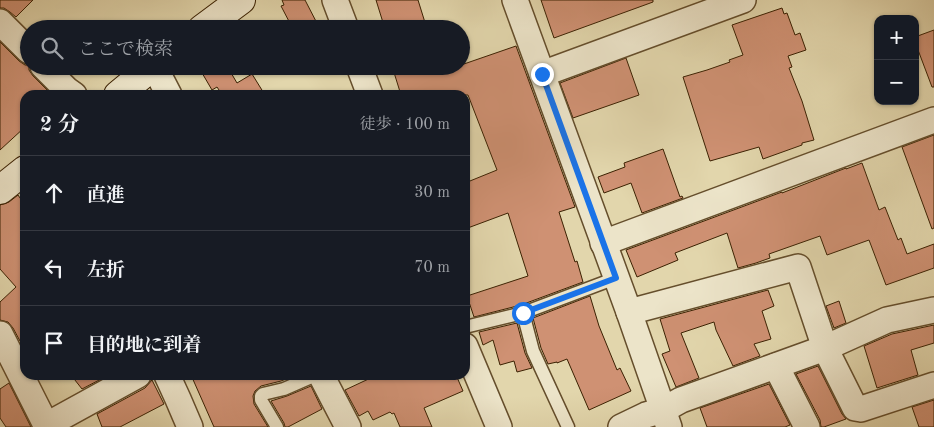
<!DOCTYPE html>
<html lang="ja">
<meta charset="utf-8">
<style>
body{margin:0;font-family:"Old Standard TT","Noto Serif JP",serif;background:#242831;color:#f1f3f6}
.controls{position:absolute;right:15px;top:15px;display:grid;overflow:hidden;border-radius:10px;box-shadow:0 1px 4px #0004}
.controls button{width:45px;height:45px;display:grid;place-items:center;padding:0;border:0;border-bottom:1px solid #363941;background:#171b24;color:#f1f3f6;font:25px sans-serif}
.stop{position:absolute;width:15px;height:15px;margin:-11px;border:4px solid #1a73e8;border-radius:50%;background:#fff}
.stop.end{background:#1a73e8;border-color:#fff;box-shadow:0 1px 5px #0008}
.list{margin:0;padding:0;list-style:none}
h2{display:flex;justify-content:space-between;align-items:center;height:65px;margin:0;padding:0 20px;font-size:21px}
h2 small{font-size:16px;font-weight:400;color:#9ea1a6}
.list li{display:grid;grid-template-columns:32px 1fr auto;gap:15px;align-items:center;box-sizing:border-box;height:75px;padding:0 20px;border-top:1px solid #363941}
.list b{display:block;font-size:19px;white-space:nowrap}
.list em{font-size:16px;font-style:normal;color:#9ea1a6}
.icon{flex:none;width:28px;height:28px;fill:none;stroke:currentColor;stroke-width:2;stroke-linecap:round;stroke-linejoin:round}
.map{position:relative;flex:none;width:934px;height:427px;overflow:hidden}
.search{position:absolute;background:#171b24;box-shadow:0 1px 4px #0004;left:20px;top:20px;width:450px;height:55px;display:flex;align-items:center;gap:12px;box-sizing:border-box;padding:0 18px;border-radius:28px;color:#9ea1a6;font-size:19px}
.panel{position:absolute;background:#171b24;box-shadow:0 1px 4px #0004;left:20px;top:90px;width:450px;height:290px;border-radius:15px}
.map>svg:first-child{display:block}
.building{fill:#cf9173;stroke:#3b2102}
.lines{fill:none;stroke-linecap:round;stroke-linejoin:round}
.service-casing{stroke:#654e2c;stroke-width:15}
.minor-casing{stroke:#654e2c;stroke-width:28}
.secondary-casing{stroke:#3b2102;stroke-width:30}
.service{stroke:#ece4c9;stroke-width:12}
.minor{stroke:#ece4c9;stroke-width:25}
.secondary{stroke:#ece4c9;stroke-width:28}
.route{stroke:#1a73e8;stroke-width:6}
</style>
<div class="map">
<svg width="934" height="427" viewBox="0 0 934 427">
<rect width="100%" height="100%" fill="#e2d6ac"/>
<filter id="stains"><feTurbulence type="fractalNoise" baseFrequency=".004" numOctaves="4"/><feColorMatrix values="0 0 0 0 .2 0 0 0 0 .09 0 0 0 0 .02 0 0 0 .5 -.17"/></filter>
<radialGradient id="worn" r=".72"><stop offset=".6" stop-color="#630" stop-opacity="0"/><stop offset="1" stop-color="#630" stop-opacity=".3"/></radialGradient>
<g class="building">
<polygon points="0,0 33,0 16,17 10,12 4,8 0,8"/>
<polygon points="282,0 305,0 320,29 293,29 281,6 284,5"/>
<polygon points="376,0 418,0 427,29 385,29"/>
<polygon points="541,0 653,0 653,2 554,38"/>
<polygon points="782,8 784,14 787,13 795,35 800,33 806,50 788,56 792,67 789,68 802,101 814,140 802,143 802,145 763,159 759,147 710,161 683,77 707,70 730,62 729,60 743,55 732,25"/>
<polygon points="934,30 934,87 932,87 915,42 915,37"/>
<polygon points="0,42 19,61 25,65 29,65 29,70 33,76 52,95 25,95 25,127 0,150"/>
<polygon points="516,46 575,207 559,212 575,262 577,261 583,282 521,305 474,317 467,296 528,276 508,213 465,229 465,183 497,170 468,95 401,95 392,66 461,66 461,65"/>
<polygon points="626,58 639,95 573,118 560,83"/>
<polygon points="198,66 227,66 237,83 252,74 265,95 217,95 221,93 217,87 212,90"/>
<polygon points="934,135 934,228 932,229 902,147"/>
<polygon points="663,149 680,197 682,196 683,198 642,213 631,183 604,193 598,177 625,167 624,163"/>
<polygon points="862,163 879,210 885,207 898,240 901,238 907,254 934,244 934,268 886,285 869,240 827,255 820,236 769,254 770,258 756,263 738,268 727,233 675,253 678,260 637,277 626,250 782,192 782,193 846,168 846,169"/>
<polygon points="18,195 25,205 25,338 20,341 13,328 8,322 0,320 0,302 16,287 0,269 0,205 9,202"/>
<polygon points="768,290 774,306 762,311 771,339 754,344 760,356 733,366 716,330 714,322 681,333 699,378 676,387 662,354 670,351 660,319"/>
<polygon points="590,296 599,326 617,370 620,368 631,391 589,410 567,359 557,363 557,362 548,364 541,348 533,318"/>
<polygon points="839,301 846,323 834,328 826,306"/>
<polygon points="517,323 525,353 532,368 517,372 514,361 500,365 493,340 483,345 479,332"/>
<polygon points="934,325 934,343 911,350 918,375 877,388 864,346 892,334"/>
<polygon points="818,366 842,414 846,419 824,427 821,427 820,420 796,374"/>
<polygon points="71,375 101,375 103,378 82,389"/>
<polygon points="191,375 296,375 281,381 261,386 255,391 253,396 254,404 268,427 214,427"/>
<polygon points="377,375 456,375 463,391 424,408 432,427 400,427 394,413 392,414 390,412 373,420 368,411 359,416 345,390"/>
<polygon points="152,380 164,404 120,427 102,427 97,414 145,388"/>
<polygon points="9,383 31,427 6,427 0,418 0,389"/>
<polygon points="769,384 790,425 785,427 707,427 700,408"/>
<polygon points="311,386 322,409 288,427 285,427 284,423 271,401 287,396"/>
<polygon points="934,400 934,427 919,427 912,407"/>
</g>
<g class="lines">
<defs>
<g id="service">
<polyline points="523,313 533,351 568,427"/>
<polyline points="465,327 523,313 616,278"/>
<polyline points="277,427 261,400 261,396 263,394 284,389 316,375"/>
</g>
<g id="minor">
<polyline points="335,0 346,29"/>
<polyline points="515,0 629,312 669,427"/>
<polyline points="0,22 29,51"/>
<polyline points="43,66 67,90 74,95"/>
<polyline points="154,66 169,95"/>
<polyline points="359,66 370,95"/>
<polyline points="542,74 743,0"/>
<polyline points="603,243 934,120"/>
<polyline points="629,312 798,267 825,348 855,408 861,409 934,385"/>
<polyline points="0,334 47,427"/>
<polyline points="465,346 499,427"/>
<polyline points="776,366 807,427"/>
<polyline points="167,375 178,399 190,427"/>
<polyline points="321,375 348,427"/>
<polyline points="47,425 138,375"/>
<polyline points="621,427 646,415 663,410 681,400 825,348 887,320 934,310"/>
</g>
<g id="secondary">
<polyline points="202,29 241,0"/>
<polyline points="118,95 153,66"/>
<polyline points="0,190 25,170"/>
</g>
</defs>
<use href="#service" class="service-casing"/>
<use href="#minor" class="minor-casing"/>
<use href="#secondary" class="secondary-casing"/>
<use href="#service" class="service"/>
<use href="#minor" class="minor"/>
<use href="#secondary" class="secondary"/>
</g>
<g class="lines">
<polyline class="route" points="523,313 616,278 542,74"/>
</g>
<rect width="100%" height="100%" filter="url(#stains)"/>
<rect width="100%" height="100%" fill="url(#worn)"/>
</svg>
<div class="controls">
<button>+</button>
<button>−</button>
</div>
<div class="stop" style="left:523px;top:313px"></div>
<div class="stop end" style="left:542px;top:74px"></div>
<div class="search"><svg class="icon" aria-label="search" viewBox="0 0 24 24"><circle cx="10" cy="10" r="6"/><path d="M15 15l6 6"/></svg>ここで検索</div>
<section class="panel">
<h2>2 分<small>徒歩 · 100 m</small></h2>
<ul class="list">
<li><svg class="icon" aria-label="ahead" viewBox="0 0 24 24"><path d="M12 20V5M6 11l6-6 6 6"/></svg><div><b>直進</b></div><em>30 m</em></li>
<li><svg class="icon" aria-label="left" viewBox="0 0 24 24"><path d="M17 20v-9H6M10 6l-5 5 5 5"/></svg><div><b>左折</b></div><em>70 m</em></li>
<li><svg class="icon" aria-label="arrive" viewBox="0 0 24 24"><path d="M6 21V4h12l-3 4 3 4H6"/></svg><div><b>目的地に到着</b></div></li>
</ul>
</section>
</div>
